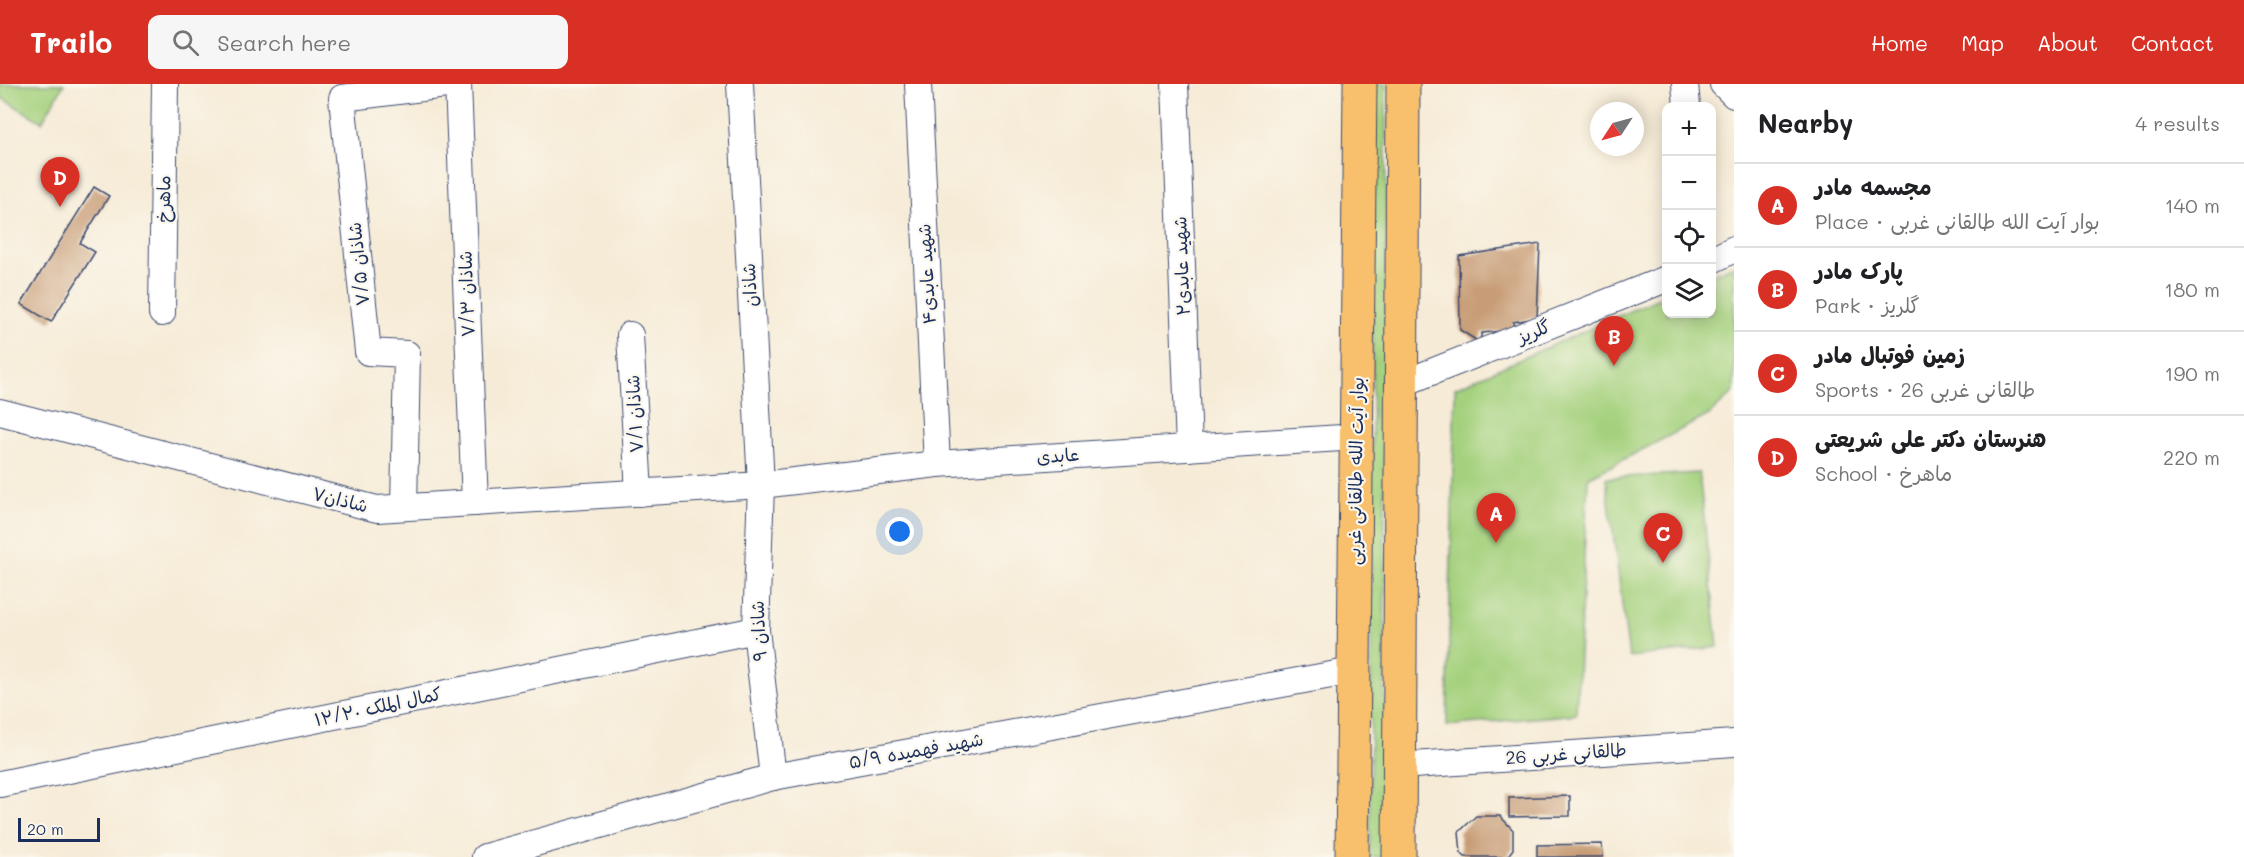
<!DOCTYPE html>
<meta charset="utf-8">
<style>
body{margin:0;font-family:Mali,"Playpen Sans Arabic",sans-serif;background:#f6f6f6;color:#202124}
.controls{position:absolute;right:18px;top:18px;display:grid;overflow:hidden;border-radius:12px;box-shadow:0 3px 15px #0003}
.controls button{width:54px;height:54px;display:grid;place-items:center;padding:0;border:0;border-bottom:2px solid #e0e0e0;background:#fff;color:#202124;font:30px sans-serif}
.compass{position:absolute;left:1590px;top:18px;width:54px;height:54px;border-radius:50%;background:#fff;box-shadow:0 3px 15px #0003;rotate:234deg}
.scale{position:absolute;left:18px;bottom:15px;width:82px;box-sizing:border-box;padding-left:6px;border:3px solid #1b2f5e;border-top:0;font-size:16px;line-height:21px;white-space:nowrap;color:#1b2f5e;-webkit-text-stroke:4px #fbf7ec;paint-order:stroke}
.you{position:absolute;left:900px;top:448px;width:21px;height:21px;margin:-15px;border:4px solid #fff;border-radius:50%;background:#1a73e8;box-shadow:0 0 0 9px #1a73e833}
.badge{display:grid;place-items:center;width:39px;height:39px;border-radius:50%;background:#d93025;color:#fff;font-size:20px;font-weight:700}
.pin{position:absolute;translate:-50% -50px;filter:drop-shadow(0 2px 3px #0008)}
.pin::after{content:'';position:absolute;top:32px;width:21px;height:18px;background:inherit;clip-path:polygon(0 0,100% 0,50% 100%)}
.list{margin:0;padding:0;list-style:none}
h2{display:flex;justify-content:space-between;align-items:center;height:78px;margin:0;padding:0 24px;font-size:26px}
h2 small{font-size:20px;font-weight:400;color:#757577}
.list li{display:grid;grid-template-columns:39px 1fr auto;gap:18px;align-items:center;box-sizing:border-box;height:84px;padding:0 24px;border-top:2px solid #e0e0e0}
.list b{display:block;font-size:22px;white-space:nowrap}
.list p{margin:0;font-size:20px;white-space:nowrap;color:#757577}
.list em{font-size:20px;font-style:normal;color:#757577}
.icon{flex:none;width:33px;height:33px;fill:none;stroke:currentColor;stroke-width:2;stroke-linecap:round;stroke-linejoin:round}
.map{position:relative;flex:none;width:1734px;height:773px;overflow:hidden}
header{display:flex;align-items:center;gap:36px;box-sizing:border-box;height:84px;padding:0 30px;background:#d93025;color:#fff}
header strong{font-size:28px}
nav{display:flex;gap:33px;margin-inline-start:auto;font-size:21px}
.search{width:420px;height:54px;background:#f6f6f6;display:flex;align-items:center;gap:15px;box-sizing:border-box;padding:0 21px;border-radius:12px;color:#757577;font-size:22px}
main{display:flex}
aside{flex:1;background:#fff}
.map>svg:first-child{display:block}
.green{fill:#a5d17e;stroke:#60806e;stroke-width:1.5}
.building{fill:#c79c76}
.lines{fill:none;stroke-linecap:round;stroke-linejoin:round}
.minor-casing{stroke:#3c4b70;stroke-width:28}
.primary-casing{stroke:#3c4b70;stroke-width:35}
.minor{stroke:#fff;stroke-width:26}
.primary{stroke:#f8bf6c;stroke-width:33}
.labels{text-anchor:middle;stroke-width:4.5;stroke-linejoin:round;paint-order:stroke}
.street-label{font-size:18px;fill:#1b2f5e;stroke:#fbf7ec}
</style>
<header>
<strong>Trailo</strong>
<div class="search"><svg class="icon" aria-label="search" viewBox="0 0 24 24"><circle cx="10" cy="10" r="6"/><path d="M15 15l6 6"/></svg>Search here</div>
<nav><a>Home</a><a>Map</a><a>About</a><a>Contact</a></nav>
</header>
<main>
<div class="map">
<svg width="1734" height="773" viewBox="0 0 1734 773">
<rect width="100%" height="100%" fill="#fbf7ec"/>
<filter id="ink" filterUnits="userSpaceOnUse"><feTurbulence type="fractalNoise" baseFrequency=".0167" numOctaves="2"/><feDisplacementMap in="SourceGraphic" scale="12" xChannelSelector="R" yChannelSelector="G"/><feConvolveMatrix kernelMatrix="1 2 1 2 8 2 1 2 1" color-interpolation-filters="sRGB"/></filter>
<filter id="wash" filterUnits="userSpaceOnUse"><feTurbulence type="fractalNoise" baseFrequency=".008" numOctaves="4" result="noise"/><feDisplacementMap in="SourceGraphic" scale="24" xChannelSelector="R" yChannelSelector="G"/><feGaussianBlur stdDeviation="1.35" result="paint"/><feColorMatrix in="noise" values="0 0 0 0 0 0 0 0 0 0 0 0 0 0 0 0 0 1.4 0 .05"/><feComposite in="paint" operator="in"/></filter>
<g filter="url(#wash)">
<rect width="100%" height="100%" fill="#f6ebd7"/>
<g class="green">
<polygon points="0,0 64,0 42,38 0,13"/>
<polygon points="1374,0 1386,0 1384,773 1370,773"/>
<polygon points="1734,181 1734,308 1709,331 1588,394 1576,630 1447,642 1455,304 1666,211 1666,230 1712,230 1712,191"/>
<polygon points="1699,389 1718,563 1629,573 1606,394"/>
</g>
<g id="blocks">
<g class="building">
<polygon points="94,103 109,112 80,159 95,168 51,238 21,220"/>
<polygon points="1540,160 1537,234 1513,238 1513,246 1482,249 1479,258 1460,246 1459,172"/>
<polygon points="1570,712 1570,732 1509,733 1509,714"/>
<polygon points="1476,732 1500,732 1513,746 1513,765 1507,773 1465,773 1461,769 1459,748"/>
<polygon points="1602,760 1603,773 1537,773 1537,761"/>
</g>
</g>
</g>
<g filter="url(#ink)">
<use href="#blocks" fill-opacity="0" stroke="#3c4b70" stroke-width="1.5"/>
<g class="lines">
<defs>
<g id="minor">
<polyline points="458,0 475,419"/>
<polyline points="740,0 761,401 756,546 773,693"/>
<polyline points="918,0 937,380"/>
<polyline points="1175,0 1189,364"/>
<polyline points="1685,0 1687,22"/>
<polyline points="1723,0 1734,11"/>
<polyline points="1712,176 1734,165"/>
<polyline points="162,229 165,0"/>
<polyline points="630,251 639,409"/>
<polyline points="1401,300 1666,195"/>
<polyline points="0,328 377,425 761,401 937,380 1357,353"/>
<polyline points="404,423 407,270 368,268 342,14 454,0"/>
<polyline points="1399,682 1734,659"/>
<polyline points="0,700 756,546"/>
<polyline points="485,773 773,693 1353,587"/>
</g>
<g id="primary">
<polyline points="1352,773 1360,0"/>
<polyline points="1399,773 1403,0"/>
</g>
</defs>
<use href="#minor" class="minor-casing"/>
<use href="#primary" class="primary-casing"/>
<use href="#minor" class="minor"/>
<use href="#primary" class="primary"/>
</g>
</g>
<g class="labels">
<g class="street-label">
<text transform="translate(164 115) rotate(-89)" y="6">ماهرخ</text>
<text transform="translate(359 180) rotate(-96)" y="6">شاذان ۷/۵</text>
<text transform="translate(1182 182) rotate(-92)" y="6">شهید عابدی۲</text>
<text transform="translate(927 190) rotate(-93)" y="6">شهید عابدی۴</text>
<text transform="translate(750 201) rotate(-93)" y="6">شاذان</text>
<text transform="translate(467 210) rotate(-92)" y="6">شاذان ۷/۳</text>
<text transform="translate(1534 248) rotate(-22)" y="6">گلریز</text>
<text transform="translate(635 330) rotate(-93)" y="6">شاذان ۷/۱</text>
<text transform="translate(1058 372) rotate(-4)" y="6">عابدی</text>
<text transform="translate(1356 387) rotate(-89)" y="6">بوار آیت الله طالقانی غربی</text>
<text transform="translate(340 416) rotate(14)" y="6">شاذان۷</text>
<text transform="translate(759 547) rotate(-93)" y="6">شاذان ۹</text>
<text transform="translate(378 623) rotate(-12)" y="6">کمال الملک ۱۲/۲۰</text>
<text transform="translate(916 667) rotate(-10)" y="6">شهید فهمیده ۵/۹</text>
<text transform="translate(1566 670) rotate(-4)" y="6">طالقانی غربی 26</text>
</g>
</g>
</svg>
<div class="controls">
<button>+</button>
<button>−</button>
<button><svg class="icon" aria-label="locate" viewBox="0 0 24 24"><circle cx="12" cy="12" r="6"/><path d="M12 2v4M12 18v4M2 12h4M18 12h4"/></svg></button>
<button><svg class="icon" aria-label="layers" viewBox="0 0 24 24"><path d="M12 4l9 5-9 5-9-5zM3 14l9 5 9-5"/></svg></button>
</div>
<svg class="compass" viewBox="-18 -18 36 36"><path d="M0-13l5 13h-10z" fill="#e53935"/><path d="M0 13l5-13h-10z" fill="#757577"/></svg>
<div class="scale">20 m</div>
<div class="you"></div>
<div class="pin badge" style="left:1496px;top:459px">A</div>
<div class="pin badge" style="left:1614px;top:282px">B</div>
<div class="pin badge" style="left:1663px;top:479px">C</div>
<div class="pin badge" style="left:60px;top:123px">D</div>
</div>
<aside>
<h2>Nearby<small>4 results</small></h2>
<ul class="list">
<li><span class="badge">A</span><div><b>مجسمه مادر</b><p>Place · بوار آیت الله طالقانی غربی</p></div><em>140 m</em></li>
<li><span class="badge">B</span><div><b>پارک مادر</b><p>Park · گلریز</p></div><em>180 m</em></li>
<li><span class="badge">C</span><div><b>زمین فوتبال مادر</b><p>Sports · طالقانی غربی 26</p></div><em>190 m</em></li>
<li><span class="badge">D</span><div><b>هنرستان دکتر علی شریعتی</b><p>School · ماهرخ</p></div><em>220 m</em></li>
</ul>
</aside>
</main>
